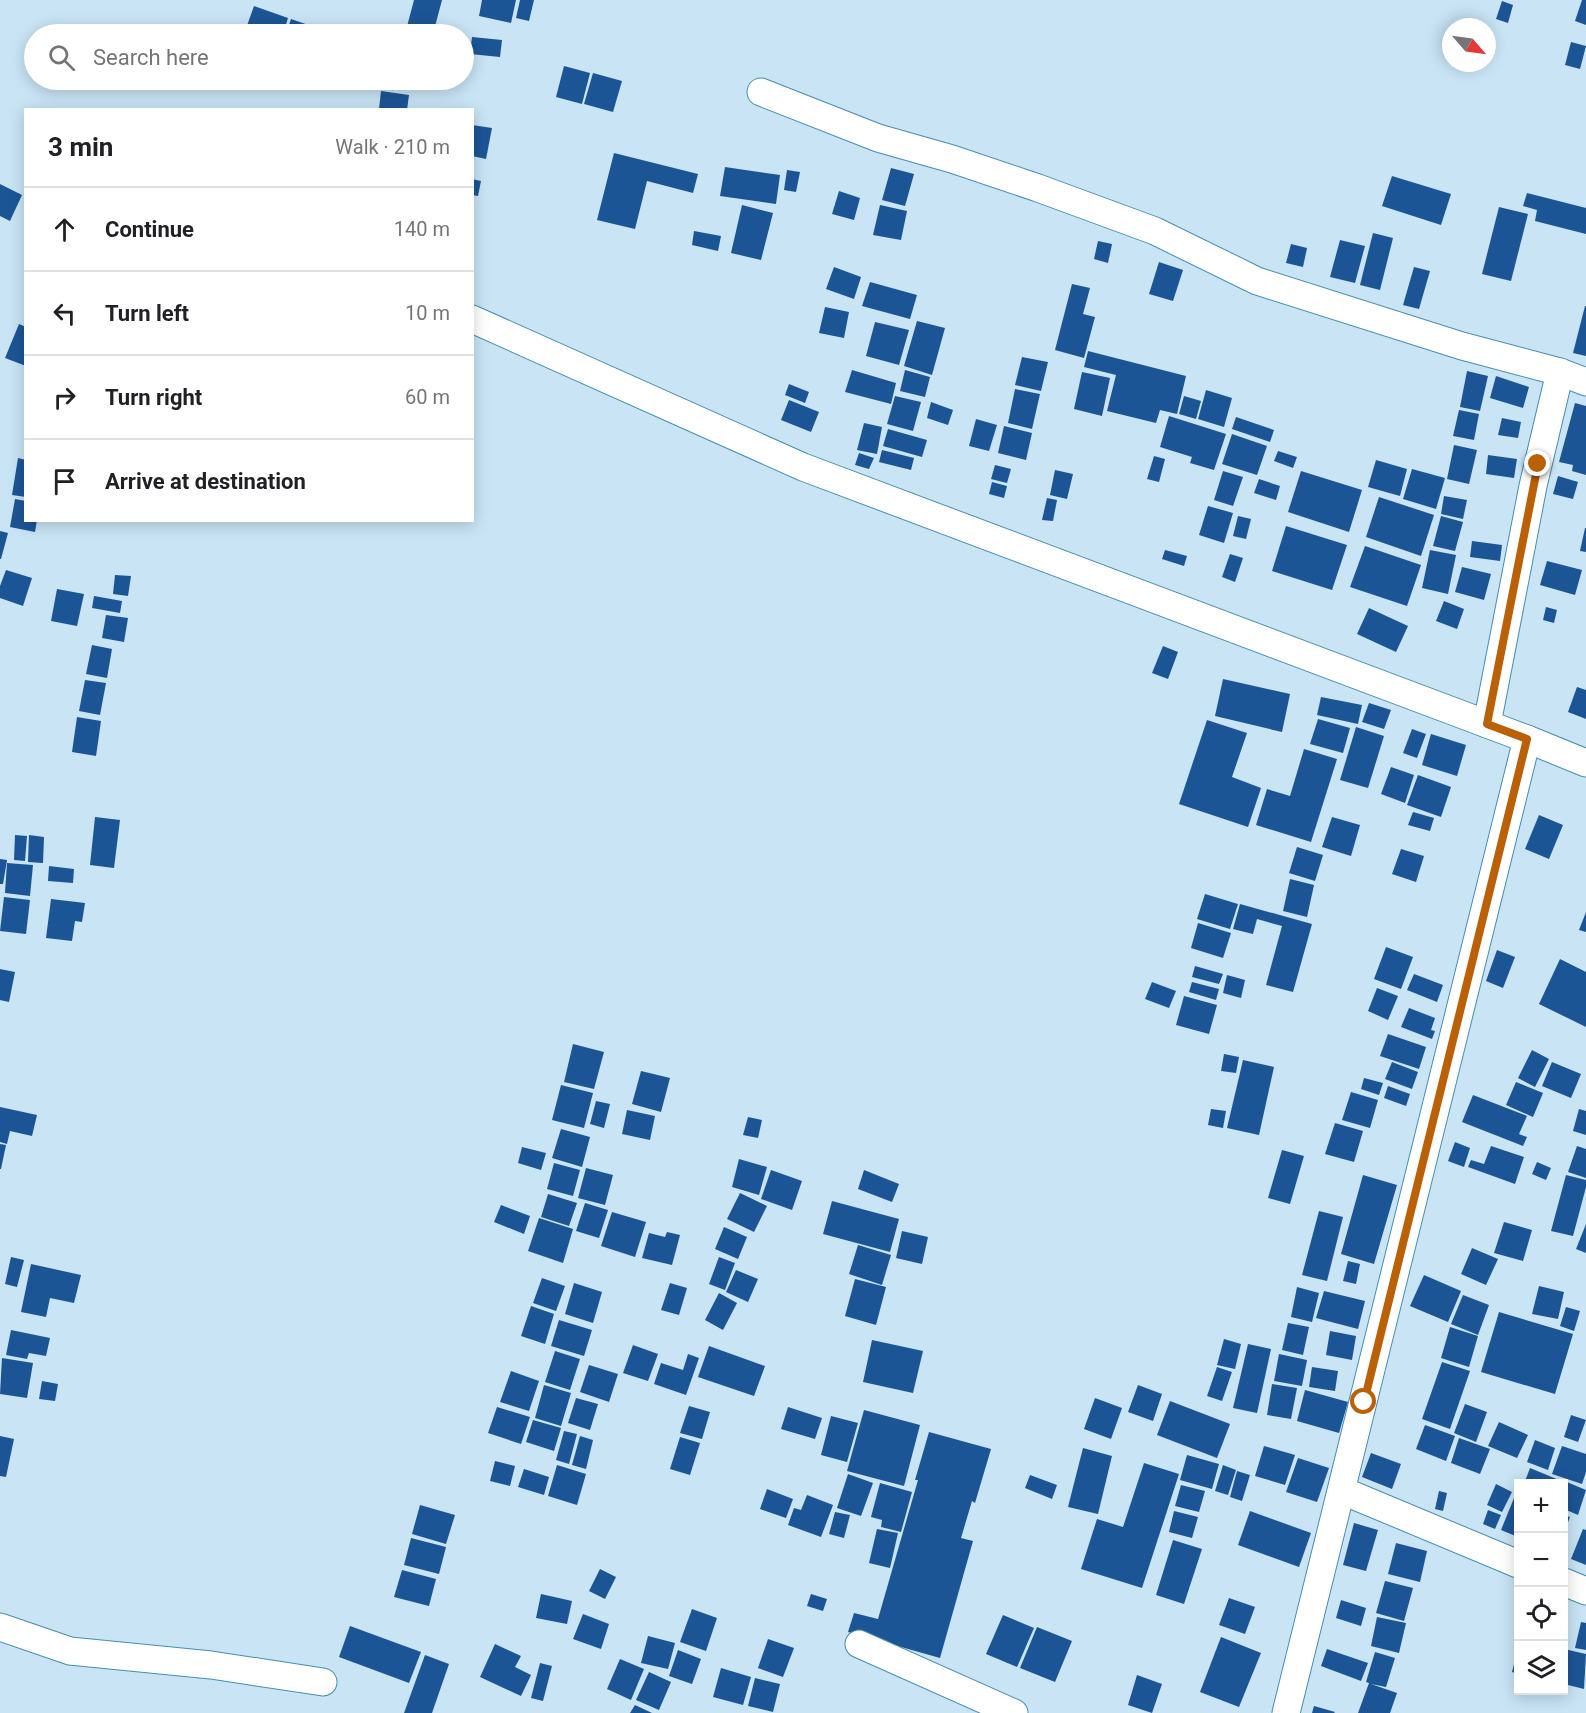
<!DOCTYPE html>
<meta charset="utf-8">
<style>
body{margin:0;font-family:Roboto,sans-serif;background:#f6f6f6;color:#202124}
.controls{position:absolute;right:18px;bottom:18px;display:grid;overflow:hidden;border-radius:0px;box-shadow:0 3px 15px #0003}
.controls button{width:54px;height:54px;display:grid;place-items:center;padding:0;border:0;border-bottom:2px solid #e0e0e0;background:#fff;color:#202124;font:30px sans-serif}
.compass{position:absolute;left:1442px;top:18px;width:54px;height:54px;border-radius:50%;background:#fff;box-shadow:0 3px 15px #0003;rotate:118deg}
.stop{position:absolute;width:18px;height:18px;margin:-14px;border:4px solid #bb6007;border-radius:50%;background:#fff}
.stop.end{background:#bb6007;border-color:#fff;box-shadow:0 2px 6px #0008}
.list{margin:0;padding:0;list-style:none}
h2{display:flex;justify-content:space-between;align-items:center;height:78px;margin:0;padding:0 24px;font-size:26px}
h2 small{font-size:20px;font-weight:400;color:#757577}
.list li{display:grid;grid-template-columns:39px 1fr auto;gap:18px;align-items:center;box-sizing:border-box;height:84px;padding:0 24px;border-top:2px solid #e0e0e0}
.list b{display:block;font-size:22px;white-space:nowrap}
.list em{font-size:20px;font-style:normal;color:#757577}
.icon{flex:none;width:33px;height:33px;fill:none;stroke:currentColor;stroke-width:2;stroke-linecap:round;stroke-linejoin:round}
.map{position:relative;flex:none;width:1586px;height:1713px;overflow:hidden}
.search{position:absolute;background:#fff;box-shadow:0 3px 15px #0003;left:24px;top:24px;width:450px;height:66px;display:flex;align-items:center;gap:15px;box-sizing:border-box;padding:0 21px;border-radius:33px;color:#757577;font-size:22px}
.panel{position:absolute;background:#fff;box-shadow:0 3px 15px #0003;left:24px;top:108px;width:450px;height:414px;border-radius:0px}
.map>svg:first-child{display:block}
.building{fill:#1c5596}
.lines{fill:none;stroke-linecap:round;stroke-linejoin:round}
.street-casing{stroke:#468eb5;stroke-width:29}
.street{stroke:#fff;stroke-width:27}
.route{stroke:#bb6007;stroke-width:8}
</style>
<div class="map">
<svg width="1586" height="1713" viewBox="0 0 1586 1713">
<rect width="100%" height="100%" fill="#c8e4f5"/>
<g class="building">
<polygon points="414,0 442,0 433,34 405,34"/>
<polygon points="482,0 516,0 511,23 479,16"/>
<polygon points="520,0 534,0 529,21 516,18"/>
<polygon points="1582,0 1586,0 1586,25 1575,21"/>
<polygon points="1502,1 1513,5 1508,23 1496,19"/>
<polygon points="254,6 288,18 283,34 244,34"/>
<polygon points="291,19 326,31 324,34 286,34"/>
<polygon points="472,37 502,40 500,57 470,54"/>
<polygon points="1571,42 1586,46 1580,69 1565,65"/>
<polygon points="564,66 590,73 582,104 556,97"/>
<polygon points="593,73 622,81 613,112 584,104"/>
<polygon points="381,91 409,95 407,110 379,109"/>
<polygon points="472,125 492,128 486,159 472,156"/>
<polygon points="614,153 698,174 693,193 647,181 635,229 597,220"/>
<polygon points="725,167 780,175 776,204 720,196"/>
<polygon points="891,168 914,174 905,206 882,200"/>
<polygon points="787,170 800,172 796,192 784,190"/>
<polygon points="1392,176 1451,194 1441,225 1382,206"/>
<polygon points="472,179 481,181 478,196 472,195"/>
<polygon points="0,184 22,195 10,221 0,216"/>
<polygon points="839,191 860,198 854,220 832,214"/>
<polygon points="1527,193 1586,208 1586,234 1535,221 1537,210 1523,206"/>
<polygon points="742,205 773,213 761,260 731,253"/>
<polygon points="880,205 907,211 901,240 873,235"/>
<polygon points="1499,207 1528,214 1511,281 1482,274"/>
<polygon points="694,231 721,236 718,251 692,245"/>
<polygon points="1373,233 1393,238 1380,290 1360,285"/>
<polygon points="1340,240 1365,246 1355,283 1330,277"/>
<polygon points="1098,241 1112,244 1108,263 1094,259"/>
<polygon points="1291,244 1307,248 1303,267 1286,263"/>
<polygon points="1159,262 1183,270 1173,301 1149,294"/>
<polygon points="834,267 861,277 854,299 826,289"/>
<polygon points="1414,267 1430,271 1419,309 1403,305"/>
<polygon points="870,282 917,295 910,319 862,306"/>
<polygon points="1072,284 1090,288 1083,314 1095,317 1084,358 1055,350"/>
<polygon points="1585,306 1586,306 1586,356 1573,353"/>
<polygon points="825,307 849,312 844,338 819,333"/>
<polygon points="917,321 945,328 932,375 904,366"/>
<polygon points="875,322 909,330 899,365 866,356"/>
<polygon points="19,324 26,327 26,366 5,358"/>
<polygon points="1088,351 1186,376 1177,414 1160,410 1156,423 1107,411 1116,375 1084,367"/>
<polygon points="1022,357 1048,362 1041,391 1015,385"/>
<polygon points="852,370 896,383 891,404 845,392"/>
<polygon points="905,370 930,377 925,397 900,391"/>
<polygon points="1467,371 1488,376 1480,411 1460,407"/>
<polygon points="1082,372 1110,378 1102,416 1074,409"/>
<polygon points="1496,376 1529,387 1523,408 1490,398"/>
<polygon points="789,384 809,392 805,403 785,395"/>
<polygon points="1015,389 1040,394 1032,429 1008,423"/>
<polygon points="1206,390 1232,398 1224,427 1198,419"/>
<polygon points="895,396 921,402 913,431 887,424"/>
<polygon points="1184,396 1201,401 1196,419 1179,414"/>
<polygon points="789,400 819,412 811,432 781,420"/>
<polygon points="931,402 953,410 948,425 927,418"/>
<polygon points="1575,403 1586,406 1586,475 1572,471 1573,465 1559,462"/>
<polygon points="1459,410 1479,414 1474,440 1453,436"/>
<polygon points="1169,416 1226,434 1214,470 1190,463 1192,457 1160,447"/>
<polygon points="1236,417 1274,430 1270,442 1232,429"/>
<polygon points="1502,418 1521,422 1518,438 1498,435"/>
<polygon points="976,419 997,425 989,451 969,446"/>
<polygon points="864,423 882,427 877,454 857,450"/>
<polygon points="1004,426 1032,433 1026,460 998,453"/>
<polygon points="888,429 927,440 922,457 883,446"/>
<polygon points="1232,434 1267,446 1257,475 1222,464"/>
<polygon points="1454,445 1477,450 1469,484 1447,479"/>
<polygon points="882,450 914,458 911,470 879,462"/>
<polygon points="1278,451 1297,457 1293,468 1274,461"/>
<polygon points="859,453 874,458 869,469 855,465"/>
<polygon points="1488,455 1517,459 1514,478 1486,474"/>
<polygon points="1154,456 1165,459 1159,482 1147,479"/>
<polygon points="18,458 26,460 26,497 12,495"/>
<polygon points="1376,460 1407,469 1400,496 1368,487"/>
<polygon points="995,465 1011,469 1007,483 991,479"/>
<polygon points="1412,469 1445,478 1436,509 1403,499"/>
<polygon points="1055,470 1073,474 1067,499 1050,495"/>
<polygon points="1223,471 1243,477 1233,506 1214,500"/>
<polygon points="1301,471 1362,490 1349,532 1288,512"/>
<polygon points="1558,476 1578,482 1573,499 1553,494"/>
<polygon points="1259,479 1280,486 1276,500 1254,493"/>
<polygon points="992,482 1007,486 1004,498 989,494"/>
<polygon points="1444,496 1467,500 1463,519 1441,514"/>
<polygon points="1379,497 1434,515 1421,556 1366,537"/>
<polygon points="1047,498 1057,500 1053,521 1042,520"/>
<polygon points="15,499 26,501 26,520 37,520 35,532 10,527"/>
<polygon points="1208,506 1233,513 1224,543 1199,535"/>
<polygon points="1238,516 1251,519 1246,539 1233,536"/>
<polygon points="1441,516 1463,522 1455,551 1433,546"/>
<polygon points="1286,526 1347,545 1332,590 1272,571"/>
<polygon points="1585,528 1586,528 1586,552 1580,551"/>
<polygon points="0,531 8,533 1,559 0,559"/>
<polygon points="1472,541 1502,545 1500,561 1470,557"/>
<polygon points="1365,546 1421,565 1407,606 1350,587"/>
<polygon points="1165,550 1187,556 1184,566 1162,559"/>
<polygon points="1430,550 1456,555 1448,594 1422,588"/>
<polygon points="1230,554 1243,558 1235,582 1222,577"/>
<polygon points="1547,561 1582,570 1575,595 1540,585"/>
<polygon points="1462,567 1491,574 1484,600 1455,592"/>
<polygon points="6,570 32,578 23,606 0,598 0,586"/>
<polygon points="115,575 131,576 128,596 113,594"/>
<polygon points="57,589 84,594 77,626 51,621"/>
<polygon points="94,596 122,601 120,613 92,608"/>
<polygon points="1444,601 1464,609 1457,629 1436,621"/>
<polygon points="1546,607 1557,610 1554,623 1543,620"/>
<polygon points="1369,608 1408,626 1396,652 1357,634"/>
<polygon points="106,615 128,618 124,642 102,638"/>
<polygon points="92,645 112,649 107,678 86,674"/>
<polygon points="1163,646 1178,652 1168,679 1152,673"/>
<polygon points="1223,679 1290,694 1282,732 1215,716"/>
<polygon points="85,680 106,683 100,715 79,711"/>
<polygon points="1577,687 1586,690 1586,719 1568,712"/>
<polygon points="1321,697 1362,705 1358,724 1317,715"/>
<polygon points="1369,703 1391,710 1384,729 1362,722"/>
<polygon points="77,717 101,721 96,756 72,752"/>
<polygon points="1318,719 1350,728 1343,753 1310,744"/>
<polygon points="1207,720 1247,733 1232,777 1261,788 1248,827 1179,804"/>
<polygon points="1356,727 1384,736 1368,788 1340,780"/>
<polygon points="1412,729 1426,734 1417,758 1403,753"/>
<polygon points="1431,734 1466,745 1457,776 1422,765"/>
<polygon points="1304,749 1337,759 1311,842 1256,825 1267,789 1290,796"/>
<polygon points="1391,767 1414,775 1405,803 1381,794"/>
<polygon points="1418,775 1451,787 1441,817 1407,805"/>
<polygon points="1413,812 1434,818 1430,831 1408,825"/>
<polygon points="1539,815 1563,825 1549,859 1525,849"/>
<polygon points="95,817 120,820 114,868 90,865"/>
<polygon points="1332,817 1360,825 1351,856 1322,847"/>
<polygon points="15,835 27,836 25,861 14,860"/>
<polygon points="29,835 44,837 43,863 28,862"/>
<polygon points="1297,847 1323,855 1315,881 1289,873"/>
<polygon points="1401,849 1424,856 1416,882 1392,874"/>
<polygon points="0,859 7,860 3,884 0,884"/>
<polygon points="7,863 33,865 30,896 5,893"/>
<polygon points="49,866 74,869 73,883 48,881"/>
<polygon points="1290,879 1314,885 1307,917 1283,911"/>
<polygon points="1205,894 1238,904 1230,929 1197,919"/>
<polygon points="4,897 30,900 26,934 0,931"/>
<polygon points="51,899 85,903 82,922 75,921 72,941 46,938"/>
<polygon points="1240,904 1312,924 1293,992 1266,985 1282,926 1257,919 1253,934 1233,929"/>
<polygon points="1586,912 1586,932 1579,930"/>
<polygon points="1198,923 1231,933 1223,958 1191,948"/>
<polygon points="1386,947 1413,957 1401,989 1374,979"/>
<polygon points="1497,950 1515,957 1503,988 1486,981"/>
<polygon points="1560,959 1586,972 1586,1027 1539,1004"/>
<polygon points="1195,966 1223,974 1219,984 1192,977"/>
<polygon points="0,969 15,972 9,1002 0,1000"/>
<polygon points="1414,974 1443,985 1437,1002 1407,990"/>
<polygon points="1227,975 1245,980 1241,998 1223,993"/>
<polygon points="1152,982 1176,991 1169,1008 1145,999"/>
<polygon points="1192,982 1219,989 1216,1000 1189,992"/>
<polygon points="1377,988 1398,996 1388,1020 1368,1011"/>
<polygon points="1184,996 1217,1005 1209,1034 1176,1025"/>
<polygon points="1409,1008 1435,1018 1431,1030 1435,1031 1432,1039 1401,1027"/>
<polygon points="1388,1034 1426,1047 1419,1069 1380,1056"/>
<polygon points="573,1044 604,1052 594,1089 564,1082"/>
<polygon points="1532,1050 1549,1059 1535,1087 1518,1078"/>
<polygon points="1224,1054 1239,1057 1236,1073 1221,1071"/>
<polygon points="1243,1060 1274,1067 1259,1135 1227,1128"/>
<polygon points="1392,1062 1418,1072 1412,1089 1385,1079"/>
<polygon points="1552,1062 1581,1074 1571,1098 1542,1086"/>
<polygon points="641,1071 670,1078 661,1112 632,1104"/>
<polygon points="1364,1078 1383,1083 1379,1095 1361,1089"/>
<polygon points="1516,1082 1543,1093 1533,1117 1506,1105"/>
<polygon points="561,1085 593,1093 584,1128 552,1120"/>
<polygon points="1388,1086 1410,1094 1406,1106 1384,1098"/>
<polygon points="1351,1092 1378,1100 1370,1128 1342,1120"/>
<polygon points="1473,1095 1527,1116 1519,1134 1527,1137 1523,1146 1462,1122"/>
<polygon points="596,1101 610,1104 604,1128 590,1124"/>
<polygon points="0,1107 37,1115 32,1136 10,1131 7,1144 0,1142"/>
<polygon points="1211,1109 1226,1111 1223,1128 1208,1125"/>
<polygon points="1579,1109 1586,1111 1586,1135 1573,1131"/>
<polygon points="627,1110 655,1116 650,1140 622,1134"/>
<polygon points="748,1117 762,1120 758,1138 743,1135"/>
<polygon points="1335,1123 1363,1131 1354,1162 1325,1154"/>
<polygon points="561,1129 590,1137 582,1167 552,1158"/>
<polygon points="1455,1142 1470,1148 1464,1167 1448,1161"/>
<polygon points="0,1144 6,1145 1,1169 0,1169"/>
<polygon points="1491,1146 1524,1157 1515,1184 1468,1167 1471,1160 1484,1164"/>
<polygon points="1577,1146 1586,1149 1586,1178 1568,1172"/>
<polygon points="522,1147 546,1153 541,1170 518,1163"/>
<polygon points="1282,1150 1304,1156 1290,1204 1268,1198"/>
<polygon points="739,1159 767,1167 759,1195 732,1187"/>
<polygon points="1537,1162 1551,1168 1546,1180 1532,1174"/>
<polygon points="554,1163 580,1170 573,1196 547,1189"/>
<polygon points="586,1168 613,1175 605,1205 578,1198"/>
<polygon points="771,1170 802,1181 792,1210 761,1199"/>
<polygon points="864,1170 899,1184 892,1202 858,1189"/>
<polygon points="1363,1175 1397,1185 1374,1264 1341,1254"/>
<polygon points="1566,1175 1586,1180 1586,1187 1573,1236 1551,1231"/>
<polygon points="740,1193 767,1206 754,1232 727,1219"/>
<polygon points="548,1194 577,1203 569,1226 541,1217"/>
<polygon points="832,1201 899,1219 890,1252 823,1234"/>
<polygon points="585,1203 608,1210 599,1238 576,1231"/>
<polygon points="501,1205 530,1216 524,1234 494,1222"/>
<polygon points="1319,1211 1343,1217 1327,1281 1302,1275"/>
<polygon points="612,1212 646,1222 635,1257 601,1246"/>
<polygon points="539,1218 573,1229 563,1263 528,1251"/>
<polygon points="1504,1222 1532,1230 1523,1261 1494,1253"/>
<polygon points="1586,1224 1586,1253 1576,1249"/>
<polygon points="724,1227 747,1237 738,1259 715,1249"/>
<polygon points="902,1231 928,1237 922,1264 896,1258"/>
<polygon points="667,1232 680,1235 672,1265 642,1258 649,1233 665,1237"/>
<polygon points="858,1245 891,1255 882,1285 849,1274"/>
<polygon points="1472,1248 1498,1259 1486,1285 1461,1274"/>
<polygon points="11,1257 24,1260 17,1287 5,1284"/>
<polygon points="719,1257 735,1263 725,1290 709,1284"/>
<polygon points="1348,1261 1360,1264 1356,1284 1343,1281"/>
<polygon points="31,1264 81,1275 74,1303 50,1298 46,1317 21,1312"/>
<polygon points="736,1270 758,1279 748,1302 726,1292"/>
<polygon points="1424,1275 1461,1291 1448,1322 1410,1306"/>
<polygon points="542,1278 565,1286 556,1311 533,1303"/>
<polygon points="855,1279 886,1287 876,1325 845,1316"/>
<polygon points="574,1283 602,1292 593,1323 565,1314"/>
<polygon points="670,1283 687,1288 679,1315 661,1310"/>
<polygon points="1539,1286 1564,1292 1558,1319 1532,1314"/>
<polygon points="1297,1287 1319,1293 1312,1322 1291,1317"/>
<polygon points="1324,1291 1365,1301 1358,1329 1316,1318"/>
<polygon points="719,1293 737,1303 723,1330 705,1320"/>
<polygon points="1463,1295 1489,1305 1478,1335 1451,1324"/>
<polygon points="531,1306 554,1314 545,1344 521,1336"/>
<polygon points="1566,1307 1580,1311 1574,1331 1560,1326"/>
<polygon points="1499,1312 1573,1334 1555,1394 1481,1372"/>
<polygon points="559,1320 592,1330 584,1356 551,1346"/>
<polygon points="1288,1323 1309,1327 1303,1355 1282,1350"/>
<polygon points="1450,1327 1478,1336 1469,1367 1441,1358"/>
<polygon points="11,1330 50,1338 46,1356 29,1353 27,1359 6,1355"/>
<polygon points="1330,1331 1356,1336 1352,1360 1326,1355"/>
<polygon points="1224,1339 1241,1344 1235,1369 1217,1365"/>
<polygon points="872,1340 923,1351 913,1393 863,1382"/>
<polygon points="1248,1344 1271,1349 1257,1413 1233,1408"/>
<polygon points="633,1345 658,1354 648,1381 623,1373"/>
<polygon points="709,1346 765,1366 754,1396 698,1377"/>
<polygon points="555,1351 580,1359 570,1390 545,1382"/>
<polygon points="688,1354 699,1358 686,1395 654,1384 661,1363 683,1370"/>
<polygon points="1279,1354 1307,1360 1302,1386 1274,1381"/>
<polygon points="2,1358 33,1363 27,1398 0,1394"/>
<polygon points="1442,1362 1470,1371 1450,1429 1422,1419"/>
<polygon points="589,1365 618,1374 609,1402 580,1392"/>
<polygon points="1217,1367 1232,1372 1222,1401 1207,1396"/>
<polygon points="1312,1367 1338,1371 1335,1391 1309,1387"/>
<polygon points="511,1371 539,1381 529,1411 500,1402"/>
<polygon points="42,1381 58,1384 55,1401 39,1399"/>
<polygon points="1272,1384 1297,1388 1291,1419 1267,1415"/>
<polygon points="544,1385 571,1393 561,1426 535,1418"/>
<polygon points="1138,1385 1162,1394 1153,1421 1128,1412"/>
<polygon points="1305,1390 1348,1402 1339,1433 1297,1421"/>
<polygon points="576,1398 598,1404 590,1430 568,1423"/>
<polygon points="1095,1398 1122,1408 1111,1439 1084,1429"/>
<polygon points="1170,1401 1230,1424 1217,1458 1157,1435"/>
<polygon points="1465,1404 1487,1412 1476,1442 1454,1433"/>
<polygon points="689,1406 710,1412 702,1439 680,1433"/>
<polygon points="497,1407 530,1417 521,1444 488,1433"/>
<polygon points="788,1407 822,1418 815,1439 781,1429"/>
<polygon points="864,1410 920,1425 904,1486 847,1471"/>
<polygon points="1571,1415 1586,1420 1578,1442 1564,1437"/>
<polygon points="831,1416 858,1423 847,1462 821,1455"/>
<polygon points="533,1420 561,1428 554,1451 526,1442"/>
<polygon points="1499,1422 1528,1435 1517,1458 1488,1446"/>
<polygon points="1425,1425 1455,1436 1446,1461 1416,1449"/>
<polygon points="564,1431 577,1434 569,1464 556,1460"/>
<polygon points="929,1432 991,1449 975,1503 972,1501 961,1538 973,1541 940,1658 848,1632 854,1613 878,1619 918,1480 915,1480"/>
<polygon points="0,1436 14,1439 6,1477 0,1476"/>
<polygon points="580,1436 593,1440 586,1469 572,1465"/>
<polygon points="680,1437 700,1443 690,1475 670,1469"/>
<polygon points="1459,1438 1490,1449 1480,1474 1451,1463"/>
<polygon points="1535,1440 1555,1448 1548,1470 1527,1462"/>
<polygon points="1264,1446 1295,1455 1285,1485 1255,1476"/>
<polygon points="1562,1446 1586,1454 1586,1472 1582,1484 1552,1474"/>
<polygon points="1083,1448 1112,1456 1098,1514 1068,1507"/>
<polygon points="1371,1453 1401,1464 1392,1489 1362,1477"/>
<polygon points="1187,1455 1219,1464 1212,1489 1180,1480"/>
<polygon points="1298,1458 1329,1468 1317,1502 1286,1492"/>
<polygon points="495,1461 515,1466 510,1486 490,1481"/>
<polygon points="1144,1463 1179,1474 1142,1588 1081,1569 1097,1519 1123,1527"/>
<polygon points="557,1465 586,1474 577,1505 548,1496"/>
<polygon points="1223,1465 1236,1470 1228,1495 1215,1491"/>
<polygon points="1530,1468 1559,1480 1558,1484 1524,1484"/>
<polygon points="524,1469 549,1477 544,1495 518,1487"/>
<polygon points="1237,1471 1250,1475 1242,1501 1230,1497"/>
<polygon points="848,1474 873,1483 861,1516 837,1508"/>
<polygon points="1030,1475 1057,1485 1052,1499 1025,1488"/>
<polygon points="1562,1480 1586,1490 1578,1515 1564,1509"/>
<polygon points="880,1483 912,1492 901,1532 881,1527 882,1520 871,1517"/>
<polygon points="1496,1484 1512,1492 1502,1512 1487,1505"/>
<polygon points="1181,1485 1205,1491 1199,1512 1175,1506"/>
<polygon points="767,1489 793,1499 786,1518 760,1509"/>
<polygon points="1439,1491 1447,1493 1443,1511 1435,1509"/>
<polygon points="807,1495 833,1505 821,1537 788,1525 794,1508 801,1510"/>
<polygon points="1514,1498 1518,1500 1518,1537 1501,1530"/>
<polygon points="420,1505 455,1515 446,1544 412,1534"/>
<polygon points="1488,1510 1501,1515 1495,1529 1483,1524"/>
<polygon points="1174,1511 1198,1517 1192,1538 1169,1532"/>
<polygon points="1250,1511 1311,1533 1299,1567 1238,1545"/>
<polygon points="835,1512 850,1515 844,1538 829,1534"/>
<polygon points="1564,1515 1570,1517 1564,1533"/>
<polygon points="1354,1523 1378,1530 1366,1571 1343,1565"/>
<polygon points="877,1529 898,1533 890,1568 869,1563"/>
<polygon points="1583,1529 1586,1530 1586,1565 1571,1559"/>
<polygon points="411,1538 446,1547 439,1574 404,1565"/>
<polygon points="1173,1540 1202,1549 1184,1604 1156,1595"/>
<polygon points="1396,1543 1427,1551 1420,1582 1388,1574"/>
<polygon points="600,1569 616,1577 605,1599 589,1591"/>
<polygon points="402,1570 436,1579 429,1606 394,1597"/>
<polygon points="1385,1581 1413,1588 1404,1621 1376,1613"/>
<polygon points="541,1594 572,1601 567,1624 536,1618"/>
<polygon points="811,1594 827,1599 823,1611 807,1606"/>
<polygon points="1229,1598 1255,1607 1245,1634 1219,1625"/>
<polygon points="1341,1600 1366,1608 1361,1626 1336,1618"/>
<polygon points="692,1609 717,1618 706,1651 680,1642"/>
<polygon points="583,1614 609,1624 601,1649 573,1639"/>
<polygon points="1003,1615 1034,1628 1017,1667 986,1654"/>
<polygon points="1377,1617 1406,1623 1399,1653 1371,1646"/>
<polygon points="1581,1622 1586,1623 1586,1650 1575,1648"/>
<polygon points="350,1626 421,1652 409,1683 339,1657"/>
<polygon points="1037,1627 1072,1641 1055,1682 1020,1668"/>
<polygon points="648,1636 675,1643 668,1669 641,1663"/>
<polygon points="1221,1637 1261,1653 1239,1707 1200,1692"/>
<polygon points="768,1639 794,1648 783,1677 758,1668"/>
<polygon points="495,1644 521,1656 515,1667 531,1675 521,1696 480,1677"/>
<polygon points="1327,1649 1368,1663 1361,1681 1321,1666"/>
<polygon points="1518,1649 1518,1674 1512,1672"/>
<polygon points="1564,1649 1586,1654 1584,1689 1564,1684"/>
<polygon points="678,1650 701,1659 692,1684 669,1676"/>
<polygon points="1375,1652 1395,1658 1386,1687 1371,1684 1397,1693 1390,1713 1358,1713 1369,1683 1366,1682"/>
<polygon points="425,1655 449,1664 432,1713 404,1713"/>
<polygon points="620,1659 644,1669 631,1700 607,1689"/>
<polygon points="540,1663 552,1666 543,1701 531,1698"/>
<polygon points="721,1668 751,1677 743,1705 713,1697"/>
<polygon points="649,1672 671,1682 659,1710 636,1700"/>
<polygon points="1137,1675 1162,1684 1152,1713 1128,1705"/>
<polygon points="755,1678 780,1684 773,1712 748,1706"/>
<polygon points="635,1705 652,1713 630,1713"/>
<polygon points="1314,1706 1335,1712 1334,1713 1312,1713"/>
</g>
<g class="lines">
<defs>
<g id="street">
<polyline points="761,92 878,138 952,159 1038,188 1155,231 1257,281 1462,346 1560,372 1586,382"/>
<polyline points="472,319 803,467 1487,724"/>
<polyline points="1527,739 1586,763"/>
<polyline points="1343,1491 1518,1564"/>
<polyline points="1564,1582 1586,1591"/>
<polyline points="0,1627 70,1651 211,1665 323,1682"/>
<polyline points="859,1644 1014,1713"/>
<polyline points="1286,1713 1527,739 1487,724 1533,486 1560,372"/>
</g>
</defs>
<use href="#street" class="street-casing"/>
<use href="#street" class="street"/>
</g>
<g class="lines">
<polyline class="route" points="1364,1402 1527,739 1487,724 1538,464"/>
</g>
</svg>
<div class="controls">
<button>+</button>
<button>−</button>
<button><svg class="icon" aria-label="locate" viewBox="0 0 24 24"><circle cx="12" cy="12" r="6"/><path d="M12 2v4M12 18v4M2 12h4M18 12h4"/></svg></button>
<button><svg class="icon" aria-label="layers" viewBox="0 0 24 24"><path d="M12 4l9 5-9 5-9-5zM3 14l9 5 9-5"/></svg></button>
</div>
<svg class="compass" viewBox="-18 -18 36 36"><path d="M0-13l5 13h-10z" fill="#e53935"/><path d="M0 13l5-13h-10z" fill="#757577"/></svg>
<div class="stop" style="left:1364px;top:1402px"></div>
<div class="stop end" style="left:1538px;top:464px"></div>
<div class="search"><svg class="icon" aria-label="search" viewBox="0 0 24 24"><circle cx="10" cy="10" r="6"/><path d="M15 15l6 6"/></svg>Search here</div>
<section class="panel">
<h2>3 min<small>Walk · 210 m</small></h2>
<ul class="list">
<li><svg class="icon" aria-label="ahead" viewBox="0 0 24 24"><path d="M12 20V5M6 11l6-6 6 6"/></svg><div><b>Continue</b></div><em>140 m</em></li>
<li><svg class="icon" aria-label="left" viewBox="0 0 24 24"><path d="M17 20v-9H6M10 6l-5 5 5 5"/></svg><div><b>Turn left</b></div><em>10 m</em></li>
<li><svg class="icon" aria-label="right" viewBox="0 0 24 24"><path d="M7 20v-9h11M14 6l5 5-5 5"/></svg><div><b>Turn right</b></div><em>60 m</em></li>
<li><svg class="icon" aria-label="arrive" viewBox="0 0 24 24"><path d="M6 21V4h12l-3 4 3 4H6"/></svg><div><b>Arrive at destination</b></div></li>
</ul>
</section>
</div>
